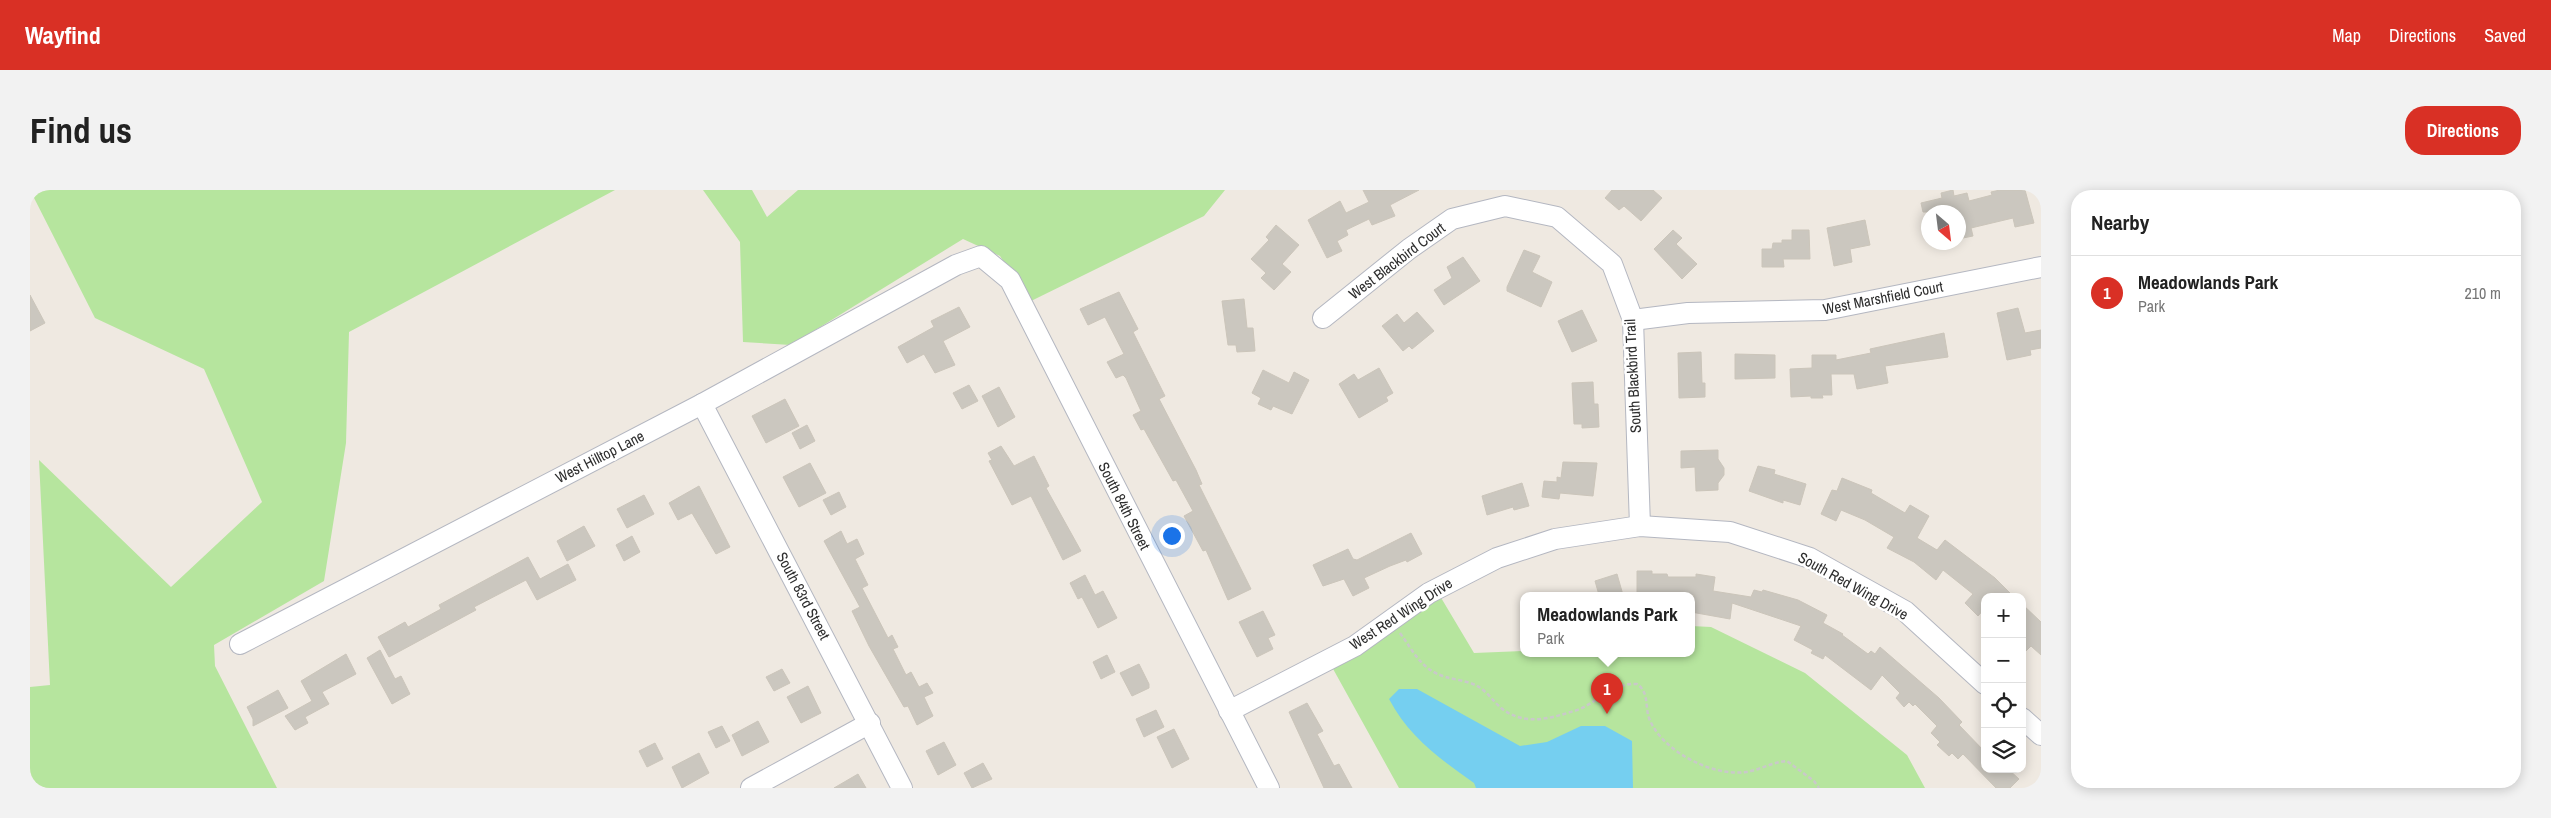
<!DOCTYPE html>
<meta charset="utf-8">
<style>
body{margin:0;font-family:"Archivo Narrow",sans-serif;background:#f2f2f2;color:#222}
.controls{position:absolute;right:15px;bottom:15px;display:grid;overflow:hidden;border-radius:10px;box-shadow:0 2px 12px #0003}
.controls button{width:45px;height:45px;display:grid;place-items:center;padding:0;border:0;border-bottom:1px solid #e0e0e0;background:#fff;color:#222;font:25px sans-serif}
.compass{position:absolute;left:1891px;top:15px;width:45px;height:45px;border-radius:50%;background:#fff;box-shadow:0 2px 12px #0003;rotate:152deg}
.you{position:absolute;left:1141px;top:345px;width:18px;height:18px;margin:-12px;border:4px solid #fff;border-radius:50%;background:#1a73e8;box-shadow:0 0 0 8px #1a73e833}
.badge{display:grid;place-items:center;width:32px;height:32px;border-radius:50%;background:#d93025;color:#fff;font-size:16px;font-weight:700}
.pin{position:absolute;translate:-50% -41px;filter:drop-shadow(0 1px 2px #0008)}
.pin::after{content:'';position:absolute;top:26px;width:18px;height:15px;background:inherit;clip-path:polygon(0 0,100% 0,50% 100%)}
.popup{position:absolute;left:1490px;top:402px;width:175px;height:65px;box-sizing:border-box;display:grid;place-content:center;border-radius:10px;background:#fff;filter:drop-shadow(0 1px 4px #0005);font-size:16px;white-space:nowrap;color:#767676}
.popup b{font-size:19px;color:#222}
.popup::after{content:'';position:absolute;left:50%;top:100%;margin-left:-10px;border:10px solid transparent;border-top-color:#fff}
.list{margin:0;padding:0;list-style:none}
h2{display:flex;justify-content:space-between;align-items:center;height:65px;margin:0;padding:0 20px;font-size:21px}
h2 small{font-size:16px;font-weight:400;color:#767676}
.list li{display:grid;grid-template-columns:32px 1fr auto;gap:15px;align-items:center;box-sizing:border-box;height:75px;padding:0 20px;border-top:1px solid #e0e0e0}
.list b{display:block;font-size:19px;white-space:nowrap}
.list p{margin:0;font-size:16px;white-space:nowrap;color:#767676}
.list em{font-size:16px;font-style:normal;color:#767676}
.icon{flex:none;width:28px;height:28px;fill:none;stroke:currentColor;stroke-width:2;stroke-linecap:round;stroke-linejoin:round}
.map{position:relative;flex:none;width:2011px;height:598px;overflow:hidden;border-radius:20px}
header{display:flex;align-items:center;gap:30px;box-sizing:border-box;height:70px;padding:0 25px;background:#d93025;color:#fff}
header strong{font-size:24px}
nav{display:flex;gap:28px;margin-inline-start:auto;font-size:18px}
.intro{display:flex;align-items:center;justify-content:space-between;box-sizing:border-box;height:120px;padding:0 30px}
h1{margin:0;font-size:35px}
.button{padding:12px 22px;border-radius:20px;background:#d93025;color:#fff;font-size:18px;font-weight:700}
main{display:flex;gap:30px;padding:0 30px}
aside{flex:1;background:#fff;border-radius:20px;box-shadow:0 2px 12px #0003}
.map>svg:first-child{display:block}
.green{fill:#b6e59e}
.water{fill:#75cff0}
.building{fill:#cbc7bf;stroke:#cbc5ba}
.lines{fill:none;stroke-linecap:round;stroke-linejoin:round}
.minor-casing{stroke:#b4b7c1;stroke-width:22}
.path{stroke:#c9c9c9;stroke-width:2.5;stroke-dasharray:4 2.5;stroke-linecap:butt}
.minor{stroke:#fff;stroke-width:20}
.labels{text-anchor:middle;stroke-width:5;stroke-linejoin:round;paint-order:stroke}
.street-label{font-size:15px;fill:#2e2e2e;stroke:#fff}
</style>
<header>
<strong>Wayfind</strong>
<nav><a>Map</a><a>Directions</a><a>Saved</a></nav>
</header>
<div class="intro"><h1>Find us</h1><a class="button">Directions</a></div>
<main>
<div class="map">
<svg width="2011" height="598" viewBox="0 0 2011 598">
<rect width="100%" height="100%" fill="#efe9e1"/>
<g class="green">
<polygon points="0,0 585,0 319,142 316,253 294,391 184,455 185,476 247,598 0,598 0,497 20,495 9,270 141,397 232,312 174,179 65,128"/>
<polygon points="673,0 722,0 737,27 768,0 1195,0 1174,26 999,112 970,66 933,49 761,155 713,152 710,52"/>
<polygon points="1410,406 1444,463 1493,461 1493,463 1661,463 1661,436 1681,437 1775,483 1877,565 1895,598 1369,598 1302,477"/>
</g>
<path class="water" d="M1369,499H1387L1490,556L1517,552L1551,536H1575L1602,551L1603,598H1446L1444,593C1410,569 1379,547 1359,509Z"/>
<g class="building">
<polygon points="1333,0 1389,0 1360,15 1365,26 1342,35 1339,29 1316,40 1318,45 1307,51 1312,61 1297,68 1278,30 1310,11 1316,23 1339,12"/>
<polygon points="1582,0 1623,0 1632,8 1611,31 1594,16 1589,20 1575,8"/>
<polygon points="1923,0 1924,6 1937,3 1939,11 1962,5 1961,2 1970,0 1995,0 2004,33 1985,37 1983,28 1941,38 1943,46 1928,49 1928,22 1893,22 1891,13 1912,8 1911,3"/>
<polygon points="1835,30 1840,55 1820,59 1822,72 1804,76 1797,38"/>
<polygon points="1246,35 1269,55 1252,74 1261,82 1244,100 1231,88 1236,83 1221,69 1239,50 1236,47"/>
<polygon points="1643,40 1652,48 1646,54 1667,74 1652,89 1624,59"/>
<polygon points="1762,40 1779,40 1780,69 1753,69 1754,77 1732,77 1732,59 1742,59 1743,53 1752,53 1752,50 1762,50"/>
<polygon points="1494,60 1510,66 1502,82 1522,92 1511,117 1477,101 1477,97"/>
<polygon points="1433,67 1450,91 1414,115 1404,100 1422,88 1417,77"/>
<polygon points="1089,102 1108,139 1103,142 1135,206 1129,209 1166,280 1172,294 1169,295 1221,399 1198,410 1176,360 1173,361 1154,326 1163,321 1146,290 1143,291 1114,239 1111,240 1103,225 1111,221 1096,188 1093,185 1086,188 1077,172 1094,164 1075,127 1058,135 1050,119"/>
<polygon points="0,105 15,133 0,141"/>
<polygon points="1214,109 1217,138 1223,138 1225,161 1207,162 1206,155 1198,155 1192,111"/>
<polygon points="929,117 940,137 913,151 925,175 905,183 894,164 877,173 868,157 904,137 901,131"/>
<polygon points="1988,118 1995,143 2011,140 2011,158 2000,160 2001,165 1977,170 1967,123"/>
<polygon points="1552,120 1567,151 1542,162 1528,131"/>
<polygon points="1387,122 1404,141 1382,159 1379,156 1373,161 1352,136 1367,124 1374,133"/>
<polygon points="1914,143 1918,167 1855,176 1858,193 1827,199 1824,184 1801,184 1802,205 1792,205 1793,208 1781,208 1781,206 1761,207 1760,179 1782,178 1782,165 1806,165 1806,170 1841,163 1840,159"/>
<polygon points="1671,162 1672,193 1675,193 1675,207 1649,208 1648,163"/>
<polygon points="1705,164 1745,165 1745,188 1705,189"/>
<polygon points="1349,178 1363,203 1356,207 1358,211 1329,228 1309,194 1324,184 1328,190"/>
<polygon points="1233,180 1259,193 1264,182 1279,190 1262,224 1243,216 1241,220 1228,214 1231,208 1222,203"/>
<polygon points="1563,192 1564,214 1568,214 1569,237 1552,238 1552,234 1544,234 1542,193"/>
<polygon points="939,195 948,211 932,219 923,203"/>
<polygon points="969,197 985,227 968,237 952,206"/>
<polygon points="755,209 769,236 736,253 722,226"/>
<polygon points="777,235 785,251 770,259 762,243"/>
<polygon points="971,256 984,276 1004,266 1019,296 1016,298 1051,361 1033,370 1001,306 982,315 959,271 962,270 958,263"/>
<polygon points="1688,260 1688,269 1694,278 1694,285 1688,293 1688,300 1666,301 1665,277 1651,278 1651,261"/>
<polygon points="1533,272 1567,273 1563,306 1530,303 1529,309 1512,307 1514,291 1527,292 1527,287 1531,288"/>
<polygon points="780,273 796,303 769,317 753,287"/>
<polygon points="1728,276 1745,280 1744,284 1776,294 1770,315 1753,310 1753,313 1719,301"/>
<polygon points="1812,288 1842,300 1841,303 1875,323 1880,315 1899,326 1887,348 1907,360 1915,350 1965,388 1984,407 1955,407 1955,418 1948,426 1935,413 1943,404 1913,380 1906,390 1884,372 1857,358 1864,347 1835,330 1811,320 1806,331 1791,324 1802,300 1807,301"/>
<polygon points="1492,293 1499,316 1484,320 1483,317 1457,325 1452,306"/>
<polygon points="669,296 700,357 686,364 662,323 648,330 639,313"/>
<polygon points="809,302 816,317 801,325 793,310"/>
<polygon points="614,305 624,324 597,338 587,319"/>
<polygon points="554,336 565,356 537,371 527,351"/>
<polygon points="811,341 817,354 827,349 834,364 825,369 838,395 832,398 858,448 862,445 868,457 863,459 876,485 881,482 889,497 897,493 903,503 894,507 903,526 887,535 878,516 874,517 839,456 822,421 830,417 794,351"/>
<polygon points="1381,343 1392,364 1377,372 1376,370 1360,376 1334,388 1339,398 1323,406 1314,389 1293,396 1283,375 1318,359 1323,369 1327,370"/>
<polygon points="602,346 610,362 594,371 586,355"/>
<polygon points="498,367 510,389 538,374 546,390 507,410 496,390 444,417 446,420 359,467 348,447 375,432 378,437 411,419 409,415"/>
<polygon points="1607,381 1622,381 1622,384 1637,384 1638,387 1666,387 1666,384 1685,387 1683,401 1721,407 1724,400 1732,402 1733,400 1768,410 1797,425 1793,433 1813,444 1812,445 1838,464 1841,461 1845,464 1850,457 1909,508 1932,532 1929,535 1955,562 1955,579 1978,579 1989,589 1980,598 1966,598 1933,564 1928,569 1922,563 1919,566 1907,555 1910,552 1901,543 1907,536 1885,514 1883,516 1879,512 1874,517 1866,508 1870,503 1852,485 1841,500 1795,465 1793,469 1781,463 1783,460 1764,450 1771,436 1702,413 1700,429 1661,422 1664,405 1607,405"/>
<polygon points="1587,384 1593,405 1569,405 1565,391"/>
<polygon points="1055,385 1065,405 1073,401 1087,428 1068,438 1052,407 1048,409 1040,393"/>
<polygon points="1992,414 2011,432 2011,465 2001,456 1992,465"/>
<polygon points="1233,421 1245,445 1238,448 1243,459 1227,467 1209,432"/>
<polygon points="350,460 365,489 371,486 380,504 362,514 337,468"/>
<polygon points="316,464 326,484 292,502 299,514 275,527 278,533 265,540 255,526 282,511 271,491"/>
<polygon points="1077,465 1085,482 1071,489 1063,472"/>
<polygon points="1109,474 1119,494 1119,498 1102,506 1090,483"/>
<polygon points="752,479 760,493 744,501 736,487"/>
<polygon points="778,496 791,523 771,533 757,507"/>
<polygon points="248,500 258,518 223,536 223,529 217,517"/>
<polygon points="1277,513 1293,541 1287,544 1304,576 1309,574 1322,598 1294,598 1259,522"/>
<polygon points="1126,520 1134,537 1114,547 1106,529"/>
<polygon points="728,531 739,552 712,566 702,545"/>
<polygon points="692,536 700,551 686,558 678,542"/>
<polygon points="1144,539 1159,569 1142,578 1127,547"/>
<polygon points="914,552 926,575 908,585 896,561"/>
<polygon points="625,553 633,569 617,577 609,561"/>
<polygon points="669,563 679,583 652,598 642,577"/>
<polygon points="953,573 962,589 942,598 934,583"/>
<polygon points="828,584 836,598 804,598"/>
</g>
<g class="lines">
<defs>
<g id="minor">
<polyline points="1293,128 1379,59 1422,29 1475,16 1527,27 1582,74 1603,130 1610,336"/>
<polyline points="1603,130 1658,123 1795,120 2011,77"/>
<polyline points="672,214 872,598"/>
<polyline points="210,454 672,214 926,75 951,66 980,90 1239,598"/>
<polyline points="1199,521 1325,456 1399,403 1467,368 1525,349 1610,336 1700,342 1780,368 1875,421 1955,494"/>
<polyline points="1992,528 2011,545"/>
<polyline points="721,598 840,533"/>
</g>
</defs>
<use href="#minor" class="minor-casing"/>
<path class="path" d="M1370,443C1384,462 1391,480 1416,487C1426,490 1439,491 1449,497C1457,502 1464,512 1471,518C1494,536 1518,529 1544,521C1565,515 1584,492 1607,494C1619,502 1615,516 1619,528C1631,561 1683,587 1716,582C1730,580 1742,572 1757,571L1784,591L1789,598"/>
<use href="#minor" class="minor"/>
</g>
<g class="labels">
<g class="street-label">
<text transform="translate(1367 71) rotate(-37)" y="5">West Blackbird Court</text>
<text transform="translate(1853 108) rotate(-11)" y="5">West Marshfield Court</text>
<text transform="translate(1603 186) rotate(-93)" y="5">South Blackbird Trail</text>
<text transform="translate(570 267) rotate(-27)" y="5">West Hilltop Lane</text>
<text transform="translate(1094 316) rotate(63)" y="5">South 84th Street</text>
<text transform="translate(1823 396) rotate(29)" y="5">South Red Wing Drive</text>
<text transform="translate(773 406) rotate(62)" y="5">South 83rd Street</text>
<text transform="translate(1371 424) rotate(-33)" y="5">West Red Wing Drive</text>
</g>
</g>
</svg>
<div class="controls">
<button>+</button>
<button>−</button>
<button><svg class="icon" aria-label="locate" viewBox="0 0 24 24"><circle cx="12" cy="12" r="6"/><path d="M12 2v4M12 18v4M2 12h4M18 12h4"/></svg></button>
<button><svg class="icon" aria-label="layers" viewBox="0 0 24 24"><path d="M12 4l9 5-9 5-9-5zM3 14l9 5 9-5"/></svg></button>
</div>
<svg class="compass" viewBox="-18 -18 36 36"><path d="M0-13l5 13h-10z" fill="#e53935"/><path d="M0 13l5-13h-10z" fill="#767676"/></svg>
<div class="you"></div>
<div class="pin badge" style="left:1577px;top:524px">1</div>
<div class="popup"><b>Meadowlands Park</b>Park</div>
</div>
<aside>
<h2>Nearby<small></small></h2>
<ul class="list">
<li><span class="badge">1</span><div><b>Meadowlands Park</b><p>Park</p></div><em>210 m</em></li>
</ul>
</aside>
</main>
